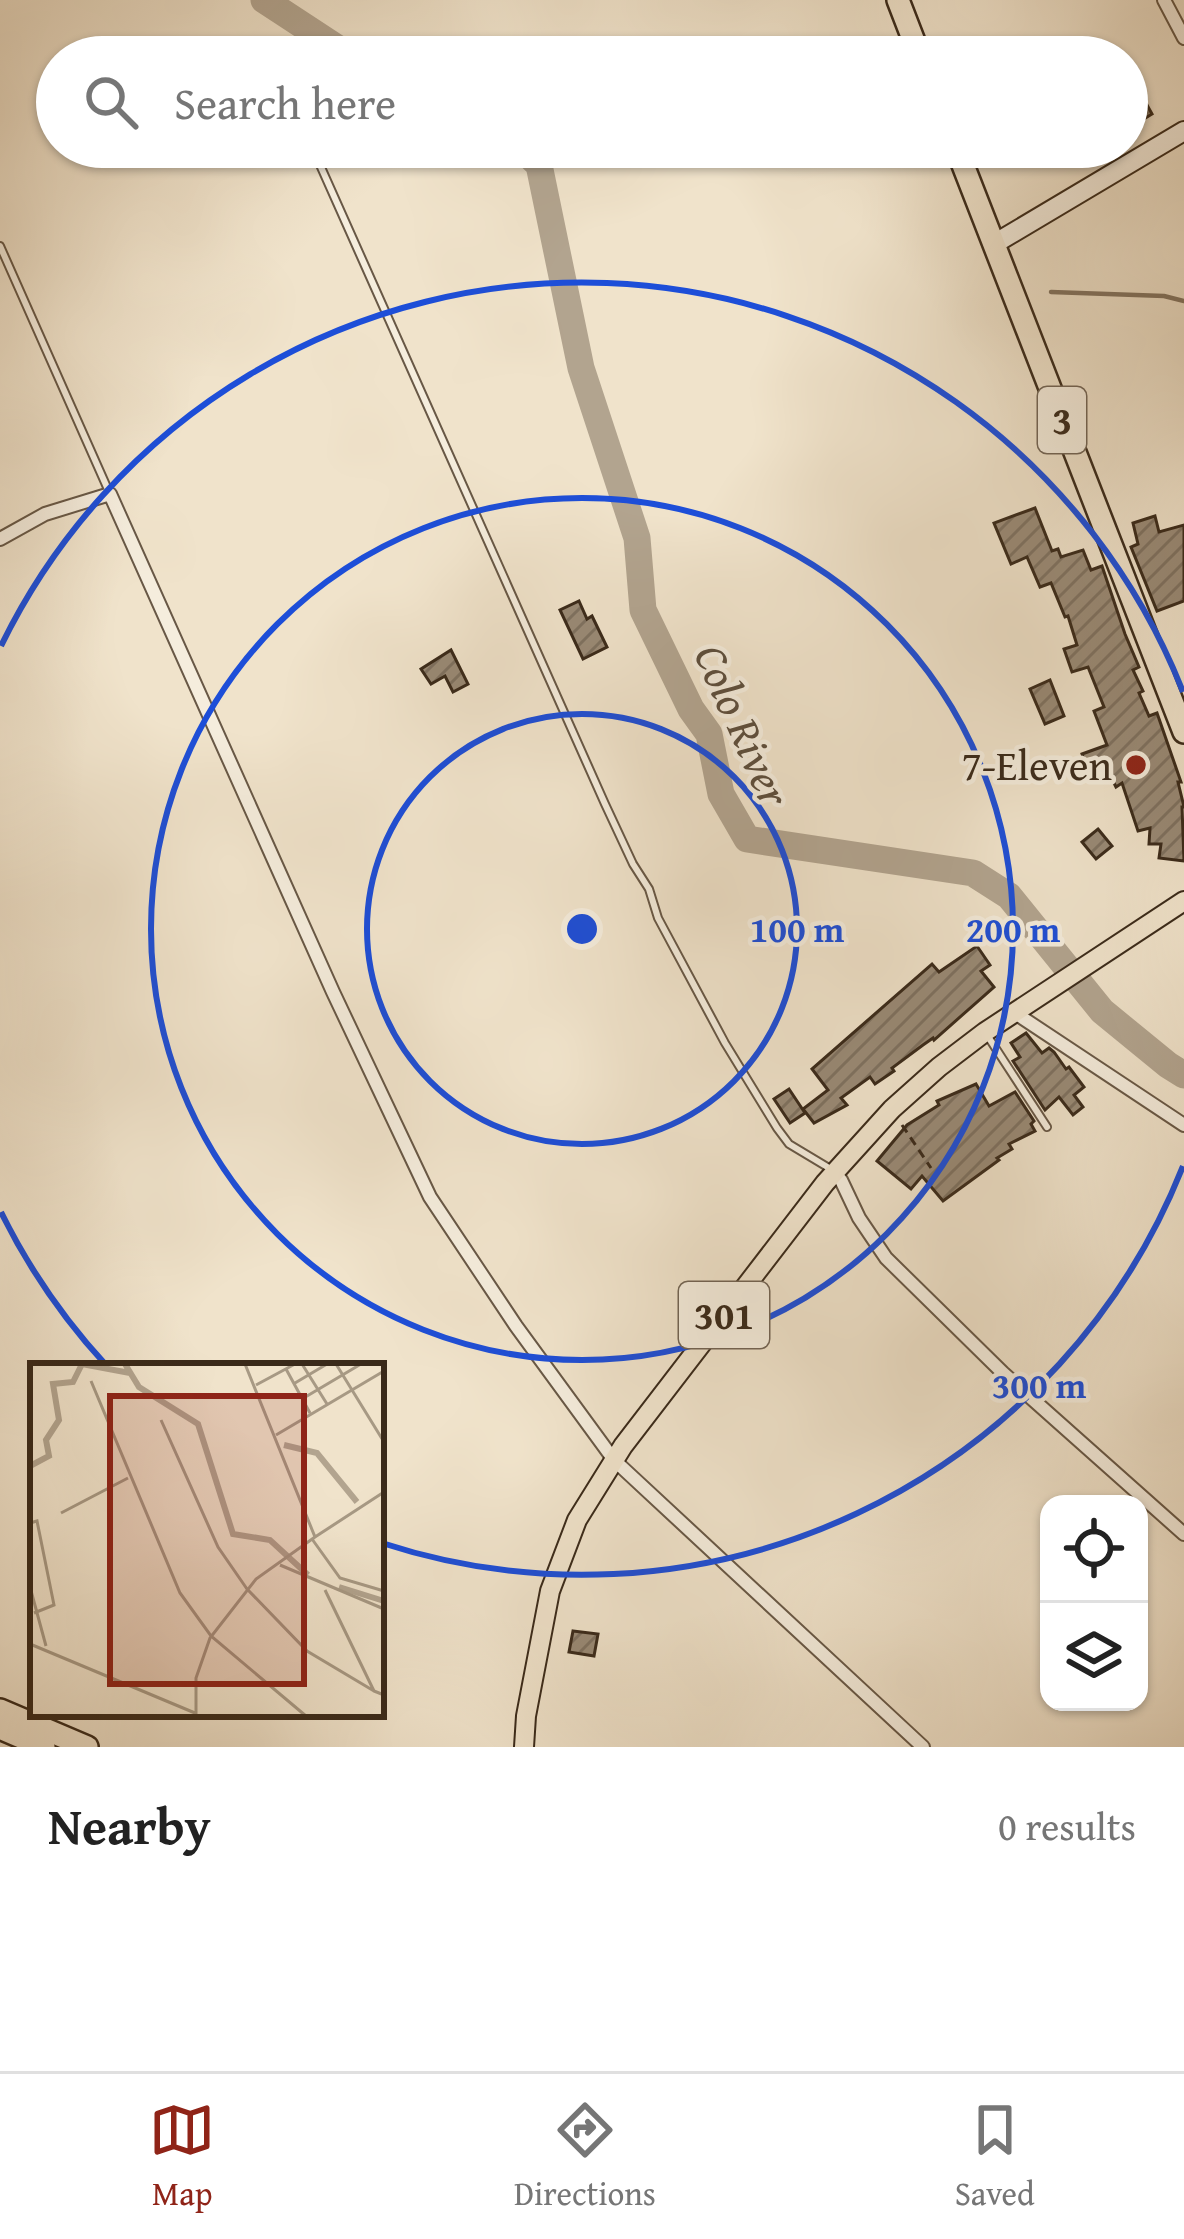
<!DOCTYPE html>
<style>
body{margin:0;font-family:"Gentium Book Plus",serif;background:#f6f6f6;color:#222}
.controls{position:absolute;right:36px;bottom:36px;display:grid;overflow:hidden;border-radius:24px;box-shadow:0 3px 9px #0004}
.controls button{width:108px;height:108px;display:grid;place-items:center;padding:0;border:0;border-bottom:3px solid #e0e0e0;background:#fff;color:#222;font:60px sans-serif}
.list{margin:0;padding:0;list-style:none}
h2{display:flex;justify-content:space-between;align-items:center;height:156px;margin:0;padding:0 48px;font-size:51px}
h2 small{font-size:39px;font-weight:400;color:#767676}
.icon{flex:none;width:66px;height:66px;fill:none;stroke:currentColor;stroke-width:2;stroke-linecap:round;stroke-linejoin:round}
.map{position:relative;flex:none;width:1184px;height:1747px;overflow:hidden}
.search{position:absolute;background:#fff;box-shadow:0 3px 9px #0004;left:36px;right:36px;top:36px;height:132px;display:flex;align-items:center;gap:30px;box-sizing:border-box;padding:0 42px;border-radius:66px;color:#767676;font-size:45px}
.sheet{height:324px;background:#fff}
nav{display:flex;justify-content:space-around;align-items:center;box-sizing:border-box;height:168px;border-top:3px solid #e0e0e0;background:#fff;font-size:33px;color:#767676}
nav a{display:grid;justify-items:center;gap:6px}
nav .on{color:#8f2418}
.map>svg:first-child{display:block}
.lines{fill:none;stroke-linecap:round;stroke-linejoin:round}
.stream{stroke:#827360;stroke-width:4.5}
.river{stroke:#b2a48f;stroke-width:27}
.building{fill:url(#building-hatch);stroke:#3a2a1a;stroke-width:3}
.lane-casing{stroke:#685846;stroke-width:10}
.street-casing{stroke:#685846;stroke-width:16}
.secondary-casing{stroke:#3a2a1a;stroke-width:22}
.primary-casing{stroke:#3a2a1a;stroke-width:22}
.highway-casing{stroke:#3a2a1a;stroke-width:26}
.path{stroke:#3a2a1a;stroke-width:3;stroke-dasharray:9 6;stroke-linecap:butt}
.lane{stroke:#f5eddd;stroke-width:6}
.street{stroke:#f5eddd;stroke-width:12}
.secondary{stroke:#f5eddd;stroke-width:18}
.primary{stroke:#f0e3cb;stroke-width:18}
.highway{stroke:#f0e3cb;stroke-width:21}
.ring{fill:none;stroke:#1d4ed8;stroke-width:6}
.poi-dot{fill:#8f2418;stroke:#f5eddd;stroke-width:4.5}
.labels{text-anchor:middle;stroke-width:9;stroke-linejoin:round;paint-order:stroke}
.shield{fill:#f5eddd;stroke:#726454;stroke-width:3}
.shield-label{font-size:39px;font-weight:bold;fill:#3a2a1a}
.poi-label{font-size:42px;fill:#3a2a1a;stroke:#f5eddd;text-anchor:end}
.water-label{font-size:45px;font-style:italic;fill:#5e4f3d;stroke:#f5eddd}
.inset-river{fill:none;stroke:#b2a48f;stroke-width:6}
.inset-road{fill:none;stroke:#a79984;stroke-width:3}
.view{fill:#8f2418;fill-opacity:0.15;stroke:#8f2418;stroke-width:6}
.inset-edge{fill:none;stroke:#3a2a1a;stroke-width:6}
.centre{fill:#1d4ed8;stroke:#f5eddd;stroke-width:6}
.ring-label{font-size:36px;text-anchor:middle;font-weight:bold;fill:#1d4ed8;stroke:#f5eddd;stroke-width:9;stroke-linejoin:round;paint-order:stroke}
</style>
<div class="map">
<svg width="1184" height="1747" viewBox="0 0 1184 1747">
<defs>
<pattern id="building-hatch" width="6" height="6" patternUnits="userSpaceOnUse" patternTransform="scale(3)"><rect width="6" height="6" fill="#998a76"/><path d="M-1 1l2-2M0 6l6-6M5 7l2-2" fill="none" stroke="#7e7160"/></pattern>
</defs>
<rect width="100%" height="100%" fill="#f0e3cb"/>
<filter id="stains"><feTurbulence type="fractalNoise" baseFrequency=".00167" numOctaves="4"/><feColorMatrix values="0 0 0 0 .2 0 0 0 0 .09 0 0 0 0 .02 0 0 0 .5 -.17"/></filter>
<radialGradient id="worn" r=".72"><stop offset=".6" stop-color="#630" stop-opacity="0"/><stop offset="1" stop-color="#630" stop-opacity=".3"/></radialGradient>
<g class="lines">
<polyline class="stream" points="1051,292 1164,296 1184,301"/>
<g class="river">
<polyline points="264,0 351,57"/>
<polyline points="520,147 539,165 581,368 637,538 643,610 691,709 709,734 721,794 747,839 973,873 1009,896 1102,1011 1168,1065 1184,1075"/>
</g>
</g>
<g class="building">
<polygon points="1142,96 1152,114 1127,129 1127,104"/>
<polygon points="1035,508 1052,551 1058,549 1061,557 1083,550 1091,570 1102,566 1125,634 1139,667 1133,670 1143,691 1139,693 1149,716 1157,713 1181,782 1178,782 1184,807 1182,807 1184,861 1159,858 1161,844 1149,844 1150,828 1138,831 1122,783 1116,787 1104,763 1087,768 1082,754 1107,745 1094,711 1104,707 1088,667 1072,672 1064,649 1077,645 1068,616 1065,617 1051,583 1040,587 1027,557 1011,564 994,523"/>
<polygon points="1155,516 1159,532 1184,525 1184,601 1157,611 1131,547 1138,544 1133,523"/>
<polygon points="579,601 587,619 592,616 607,647 583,659 560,610"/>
<polygon points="451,650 468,684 453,692 445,676 431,684 421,669"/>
<polygon points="1050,680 1064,716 1045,724 1030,689"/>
<polygon points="1098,829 1112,846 1096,859 1082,842"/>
<polygon points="977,946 990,965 981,971 994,987 934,1040 933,1038 923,1045 892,1068 894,1071 875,1084 870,1077 841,1098 847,1105 814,1123 803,1109 828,1090 812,1069 932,964 939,972"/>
<polygon points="1026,1033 1042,1053 1049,1048 1054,1052 1066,1069 1069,1067 1084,1087 1074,1095 1083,1107 1073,1115 1059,1097 1045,1110 1013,1061 1020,1057 1011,1043"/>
<polygon points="976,1084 989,1106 1015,1092 1034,1121 1031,1124 1035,1131 1009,1144 1012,1149 997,1158 999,1160 943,1201 922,1176 911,1189 877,1161 907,1125 939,1105 937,1101"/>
<polygon points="789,1089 805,1113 790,1123 774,1099"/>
<polygon points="573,1631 598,1634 594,1656 569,1652"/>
</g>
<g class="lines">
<defs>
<g id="lane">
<polyline points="312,147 605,804 633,864 649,889 658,918 725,1043 777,1128 789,1144 834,1171"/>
<polyline points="0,246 110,494"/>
<polyline points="987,1035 1047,1127"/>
</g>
<g id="street">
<polyline points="1164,0 1184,38"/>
<polyline points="0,539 45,514 110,494 333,992 430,1197 516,1326 614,1460 923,1747"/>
<polyline points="1015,1013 1184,1125"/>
<polyline points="841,1180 859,1218 886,1258 1003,1373 1184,1534"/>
</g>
<polyline id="secondary" points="994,244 1184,131"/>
<polyline id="primary" points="524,1747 526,1716 550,1591 577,1520 623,1446 825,1183 892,1109 939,1067 985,1032 1184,901"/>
<g id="highway">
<polyline points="898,0 920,57"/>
<polyline points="956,147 1184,732"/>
<polyline points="0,1710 87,1747"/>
<polyline points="0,1728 44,1747"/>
</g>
</defs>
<use href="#lane" class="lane-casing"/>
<use href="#street" class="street-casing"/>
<use href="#secondary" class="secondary-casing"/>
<use href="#primary" class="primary-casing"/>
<use href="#highway" class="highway-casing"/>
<polyline class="path" points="902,1125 931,1168"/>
<use href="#lane" class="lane"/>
<use href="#street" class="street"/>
<use href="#secondary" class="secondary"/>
<use href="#primary" class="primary"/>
<use href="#highway" class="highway"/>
</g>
<g class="ring">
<circle cx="582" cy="929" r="215"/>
<circle cx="582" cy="929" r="431"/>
<path d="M1183 1166A646 646 0 0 1 382 1543M106 1365A646 646 0 0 1 1 1212M1 646A646 646 0 0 1 1183 692"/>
</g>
<circle class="poi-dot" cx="1136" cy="765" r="12"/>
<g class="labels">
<g class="shield">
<rect x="1038" y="387" width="48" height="66" rx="9"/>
<rect x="679" y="1282" width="90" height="66" rx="9"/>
</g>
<g class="shield-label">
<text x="1062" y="434">3</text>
<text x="724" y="1329">301</text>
</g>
<g class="poi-label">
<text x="1112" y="780">7-Eleven</text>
</g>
<g class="water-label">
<text transform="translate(743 725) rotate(66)" y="16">Colo River</text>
</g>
</g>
<g transform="translate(30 1363)">
<rect width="354" height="354" fill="#f0e3cb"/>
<path class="inset-river" d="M95,1L109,24L168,61L203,171L240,177L278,212M254,82L287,90L327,139M0,103L19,93L16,77L29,57L23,21L43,19L52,1L100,10M309,224L354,238"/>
<path class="inset-road" d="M215,1L285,174L354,129M272,1L297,41M306,1L354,79M256,6L280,50M61,18L150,230L181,273L276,353M265,20L297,1M226,22L265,1M272,36L331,1M131,57L188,184L217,226M246,72L354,8M31,150L98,115M0,160L7,158L24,242L4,250M282,176L310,215L354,228M250,202L354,246M0,224L16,283M218,227L277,288L344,328M295,227L344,328L354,332M0,281L165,350M166,353V315L180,275L226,216L285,174"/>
<path class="view" d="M80,33H274V321H80Z"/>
<rect width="354" height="354" class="inset-edge"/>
</g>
<circle cx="582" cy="929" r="18" class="centre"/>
<g class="ring-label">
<text x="797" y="942">100 m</text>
<text x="1013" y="942">200 m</text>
<text x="1039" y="1398">300 m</text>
</g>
<rect width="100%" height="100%" filter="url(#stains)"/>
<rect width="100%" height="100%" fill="url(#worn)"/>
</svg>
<div class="controls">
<button><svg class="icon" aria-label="locate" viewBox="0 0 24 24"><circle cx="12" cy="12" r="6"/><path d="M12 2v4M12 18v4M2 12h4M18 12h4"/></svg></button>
<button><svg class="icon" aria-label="layers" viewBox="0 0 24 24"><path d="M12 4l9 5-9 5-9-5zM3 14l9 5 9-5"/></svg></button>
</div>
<div class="search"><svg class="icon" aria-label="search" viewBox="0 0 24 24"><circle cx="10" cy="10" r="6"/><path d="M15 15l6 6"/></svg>Search here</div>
</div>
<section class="sheet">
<h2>Nearby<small>0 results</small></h2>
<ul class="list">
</ul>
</section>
<nav>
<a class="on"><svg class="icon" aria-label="map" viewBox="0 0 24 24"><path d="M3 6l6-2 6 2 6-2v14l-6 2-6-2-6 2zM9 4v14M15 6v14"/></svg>Map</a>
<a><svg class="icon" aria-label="directions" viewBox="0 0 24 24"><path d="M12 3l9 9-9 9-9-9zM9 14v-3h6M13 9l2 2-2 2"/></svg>Directions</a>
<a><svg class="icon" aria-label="saved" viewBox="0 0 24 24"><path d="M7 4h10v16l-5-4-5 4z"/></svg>Saved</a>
</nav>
